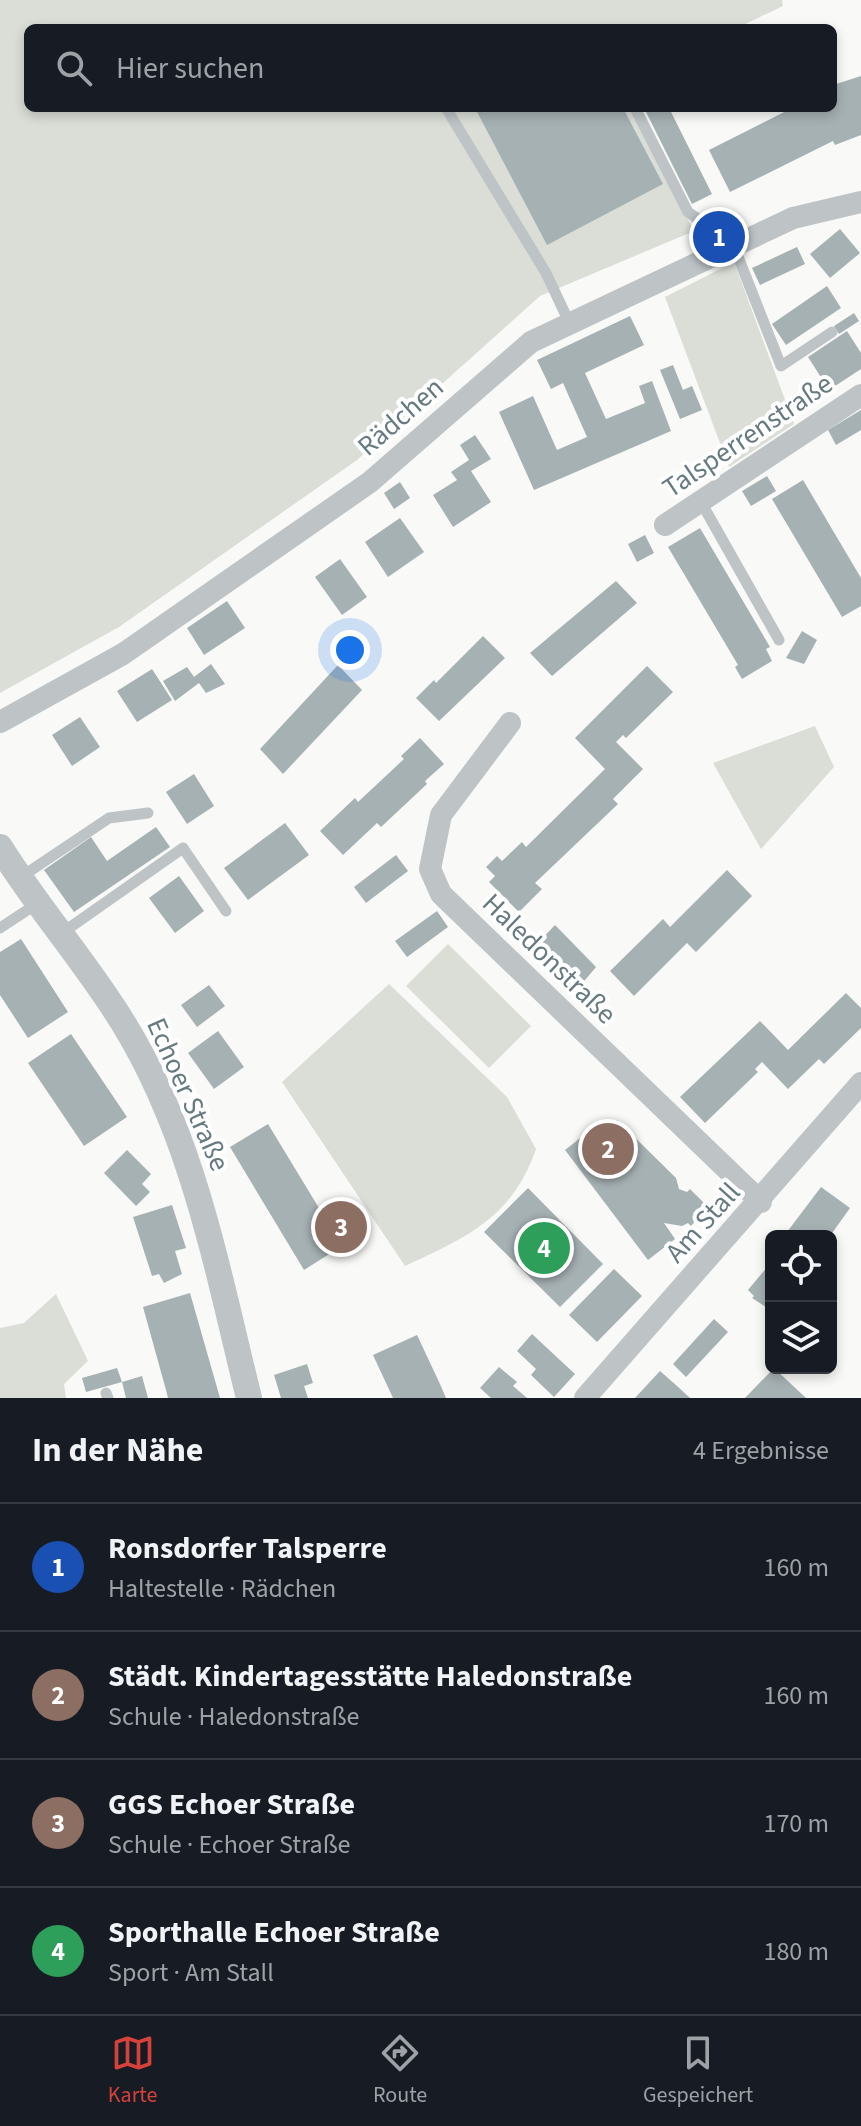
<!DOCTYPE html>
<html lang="de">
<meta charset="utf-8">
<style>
body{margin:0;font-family:"Source Sans 3",sans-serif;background:#20242c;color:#f1f3f6}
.controls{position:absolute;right:24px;bottom:24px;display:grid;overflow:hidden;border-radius:12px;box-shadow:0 4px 12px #0003}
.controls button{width:72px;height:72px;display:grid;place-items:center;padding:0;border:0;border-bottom:2px solid #363941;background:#171b24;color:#f1f3f6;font:40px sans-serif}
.you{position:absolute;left:350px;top:650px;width:28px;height:28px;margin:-20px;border:6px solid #fff;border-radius:50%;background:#1a73e8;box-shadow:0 0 0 12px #1a73e833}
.badge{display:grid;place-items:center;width:52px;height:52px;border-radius:50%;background:#d5423b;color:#fff;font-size:26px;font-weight:700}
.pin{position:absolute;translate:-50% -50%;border:4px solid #fff;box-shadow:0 2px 8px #0006}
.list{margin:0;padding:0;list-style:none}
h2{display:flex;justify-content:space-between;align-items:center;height:104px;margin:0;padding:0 32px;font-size:34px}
h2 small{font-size:26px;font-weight:400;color:#9ea1a6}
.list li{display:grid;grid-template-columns:52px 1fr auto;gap:24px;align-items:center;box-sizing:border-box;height:128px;padding:0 32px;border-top:2px solid #363941}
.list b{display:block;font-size:30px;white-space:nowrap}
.list p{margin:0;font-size:26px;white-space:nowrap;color:#9ea1a6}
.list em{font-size:26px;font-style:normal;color:#9ea1a6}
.icon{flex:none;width:44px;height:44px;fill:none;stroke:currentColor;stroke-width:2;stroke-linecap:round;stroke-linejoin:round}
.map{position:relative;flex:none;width:861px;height:1398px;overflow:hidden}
.search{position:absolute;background:#171b24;box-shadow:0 4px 12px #0003;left:24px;right:24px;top:24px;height:88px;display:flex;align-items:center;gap:20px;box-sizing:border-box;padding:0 28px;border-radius:12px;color:#9ea1a6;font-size:30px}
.sheet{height:616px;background:#171b24}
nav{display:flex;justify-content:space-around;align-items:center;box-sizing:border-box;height:112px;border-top:2px solid #363941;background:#171b24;font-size:22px;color:#9ea1a6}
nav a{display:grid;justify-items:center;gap:4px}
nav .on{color:#d5423b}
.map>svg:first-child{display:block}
.green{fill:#daded7}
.building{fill:#a6b1b4}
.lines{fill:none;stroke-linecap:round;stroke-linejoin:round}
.service{stroke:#bec4c6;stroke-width:11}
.minor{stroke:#bec4c6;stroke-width:22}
.tertiary{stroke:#bec4c6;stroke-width:26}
.labels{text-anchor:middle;stroke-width:8;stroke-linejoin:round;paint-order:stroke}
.street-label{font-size:28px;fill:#667a80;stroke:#fff}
</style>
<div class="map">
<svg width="861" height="1398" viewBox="0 0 861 1398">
<rect width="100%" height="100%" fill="#f9f9f7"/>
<g class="green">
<polygon points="0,0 782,0 783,6 737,28 28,28 28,108 631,108 694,231 540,296 357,460 119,627 0,693"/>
<polygon points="734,262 794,424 729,467 665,297"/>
<polygon points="815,726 834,767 761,849 713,763"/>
<polygon points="448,944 531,1026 489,1068 406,986"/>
<path d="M389,984L507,1097L536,1149C512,1218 467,1237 405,1266L282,1082Z"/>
<polygon points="56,1294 88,1361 64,1384 66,1398 0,1398 0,1328 24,1323"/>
</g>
<g class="building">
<polygon points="861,76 861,135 835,145 833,141 730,192 709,150 792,108 833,108 833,85"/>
<polygon points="475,108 623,108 663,184 547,245"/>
<polygon points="644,108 669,108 712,194 692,204"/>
<polygon points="840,229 860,253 830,278 810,254"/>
<polygon points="797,247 805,264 760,285 752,268"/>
<polygon points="827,286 841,308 786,345 772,324"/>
<polygon points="854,313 859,321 839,334 834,326"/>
<polygon points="630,316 644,345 585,373 606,419 645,403 639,386 652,381 671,431 534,490 499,412 533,396 557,450 587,437 563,383 551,389 537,360"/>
<polygon points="847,331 861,353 861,369 829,390 808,357"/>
<polygon points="673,365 683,390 692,386 702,410 680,419 660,370"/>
<polygon points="861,410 861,430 836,445 828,430"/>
<polygon points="475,435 491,459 471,471 491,502 453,527 433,495 457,480 451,472 469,460 460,445"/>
<polygon points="767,476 776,491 751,506 742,491"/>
<polygon points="803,480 861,578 861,606 842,617 772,499"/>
<polygon points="400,482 410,498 394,509 384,493"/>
<polygon points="400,518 424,552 388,577 365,542"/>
<polygon points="700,528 770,647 766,649 772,661 742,679 735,667 738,665 668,547"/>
<polygon points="645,535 654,553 637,562 628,544"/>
<polygon points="340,559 367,597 342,615 315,577"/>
<polygon points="616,581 637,603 552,676 530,653"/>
<polygon points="227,601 245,628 204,655 187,628"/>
<polygon points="802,631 817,640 804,664 786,658"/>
<polygon points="483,636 505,658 439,721 416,698 434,680 436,683"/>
<polygon points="211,664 225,684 206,693 199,683 175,701 163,681 187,667 194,677"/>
<polygon points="338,665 362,690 283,774 260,749"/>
<polygon points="647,666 673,692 626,738 623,735 616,742 643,769 613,799 618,804 535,883 542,889 519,912 489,882 495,876 486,867 497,856 502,861 522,842 526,847 605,769 575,738"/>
<polygon points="152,669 172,700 137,722 117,691"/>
<polygon points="80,717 100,747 72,766 52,735"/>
<polygon points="420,738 444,764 425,781 427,784 381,827 377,823 343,855 320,831 355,798 358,802 404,759 401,756"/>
<polygon points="194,774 214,806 187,824 166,792"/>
<polygon points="285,823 309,855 248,900 224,868"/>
<polygon points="156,827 170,847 74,912 44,870 91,837 107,861"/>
<polygon points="396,855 408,871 366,903 354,887"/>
<polygon points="727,870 752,896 696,952 687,943 634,996 610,971 663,919 670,927"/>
<polygon points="179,876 204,911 175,933 149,898"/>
<polygon points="437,911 448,927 407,957 395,941"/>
<polygon points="555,925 596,967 580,986 536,945"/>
<polygon points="21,939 68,1012 28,1038 0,995 0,952"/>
<polygon points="209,985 225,1006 197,1027 181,1005"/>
<polygon points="846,993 861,1008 861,1028 824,1064 819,1059 788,1089 762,1062 755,1069 758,1072 705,1123 680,1097 760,1021 788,1050"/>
<polygon points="218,1031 244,1067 214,1089 188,1053"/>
<polygon points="71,1034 127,1117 84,1146 28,1063"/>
<polygon points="617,1120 676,1178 679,1189 687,1192 690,1189 708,1207 691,1226 688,1223 682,1226 664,1223 675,1239 648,1260 565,1150 593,1128 600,1138"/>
<polygon points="268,1124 342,1246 304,1270 230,1147"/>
<polygon points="127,1150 151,1174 142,1184 150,1192 136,1206 104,1173"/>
<polygon points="821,1187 850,1208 830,1236 784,1236"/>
<polygon points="528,1188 603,1264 560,1307 484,1232"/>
<polygon points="172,1205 186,1248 175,1251 182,1274 164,1283 159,1274 152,1276 133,1217"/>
<polygon points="768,1266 771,1268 769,1309 752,1298 754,1296 748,1290"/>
<polygon points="614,1269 642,1296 597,1342 569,1315"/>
<polygon points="190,1293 220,1398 168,1398 166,1390 143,1307"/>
<polygon points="714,1319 728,1332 686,1377 673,1364"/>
<polygon points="532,1334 575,1374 554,1397 531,1375 536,1369 517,1351"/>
<polygon points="417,1335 440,1384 446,1398 393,1398 373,1355"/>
<polygon points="307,1364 313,1383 304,1386 308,1398 281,1398 274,1375"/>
<polygon points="499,1367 517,1382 513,1386 527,1398 491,1398 480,1388"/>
<polygon points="117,1368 122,1382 142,1376 148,1398 126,1398 122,1382 86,1392 82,1378"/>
<polygon points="774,1368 806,1398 745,1398"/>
<polygon points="660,1371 677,1386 690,1398 635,1398"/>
</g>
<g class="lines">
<g class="service">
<polyline points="446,108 546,273 569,322"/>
<polyline points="635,108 688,212 733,244 781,366 832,332"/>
<polyline points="701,502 779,640"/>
<polyline points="21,877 109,818 148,813"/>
<polyline points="0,928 38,903"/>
<polyline points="62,933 183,848 226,911"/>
<polyline points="106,1393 108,1398"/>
</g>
<g class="minor">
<polyline points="665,525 861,395"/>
<polyline points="0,722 123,654 370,482 531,342 793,218 861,202"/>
<polyline points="510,723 441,815 430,869 441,894 761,1202"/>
<polyline points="585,1398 861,1083"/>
</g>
<path class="tertiary" d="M0,847C37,907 85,961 122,1021C193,1135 217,1269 249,1398"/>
</g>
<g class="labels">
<g class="street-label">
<text transform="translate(400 416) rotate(-41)" y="10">Rädchen</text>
<text transform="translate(747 435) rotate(-34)" y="10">Talsperrenstraße</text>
<text transform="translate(550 958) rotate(44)" y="10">Haledonstraße</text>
<text transform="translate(189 1094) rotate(66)" y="10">Echoer Straße</text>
<text transform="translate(702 1222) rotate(-48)" y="10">Am Stall</text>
</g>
</g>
</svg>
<div class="controls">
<button><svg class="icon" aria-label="locate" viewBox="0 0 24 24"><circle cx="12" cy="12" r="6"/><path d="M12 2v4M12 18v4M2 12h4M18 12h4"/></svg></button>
<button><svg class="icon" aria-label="layers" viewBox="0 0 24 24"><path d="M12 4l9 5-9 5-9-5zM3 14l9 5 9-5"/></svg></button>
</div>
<div class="you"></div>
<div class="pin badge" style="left:719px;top:237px;background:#1a4fb4">1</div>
<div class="pin badge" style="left:608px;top:1149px;background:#8d6e63">2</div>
<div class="pin badge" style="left:341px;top:1227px;background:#8d6e63">3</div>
<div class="pin badge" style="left:544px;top:1248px;background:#2e9e5b">4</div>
<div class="search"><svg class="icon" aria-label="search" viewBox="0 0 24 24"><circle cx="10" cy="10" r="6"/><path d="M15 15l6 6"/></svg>Hier suchen</div>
</div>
<section class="sheet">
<h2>In der Nähe<small>4 Ergebnisse</small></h2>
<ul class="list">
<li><span class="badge" style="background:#1a4fb4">1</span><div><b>Ronsdorfer Talsperre</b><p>Haltestelle · Rädchen</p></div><em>160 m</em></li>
<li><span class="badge" style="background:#8d6e63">2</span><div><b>Städt. Kindertagesstätte Haledonstraße</b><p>Schule · Haledonstraße</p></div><em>160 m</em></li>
<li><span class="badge" style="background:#8d6e63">3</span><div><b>GGS Echoer Straße</b><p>Schule · Echoer Straße</p></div><em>170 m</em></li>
<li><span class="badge" style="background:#2e9e5b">4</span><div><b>Sporthalle Echoer Straße</b><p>Sport · Am Stall</p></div><em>180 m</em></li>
</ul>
</section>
<nav>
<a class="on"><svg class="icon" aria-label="map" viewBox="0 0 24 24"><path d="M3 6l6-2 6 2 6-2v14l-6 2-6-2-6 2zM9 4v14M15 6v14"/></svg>Karte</a>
<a><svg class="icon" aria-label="directions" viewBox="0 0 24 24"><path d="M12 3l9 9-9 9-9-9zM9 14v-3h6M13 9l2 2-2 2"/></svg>Route</a>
<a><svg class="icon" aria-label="saved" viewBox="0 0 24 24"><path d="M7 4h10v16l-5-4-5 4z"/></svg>Gespeichert</a>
</nav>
